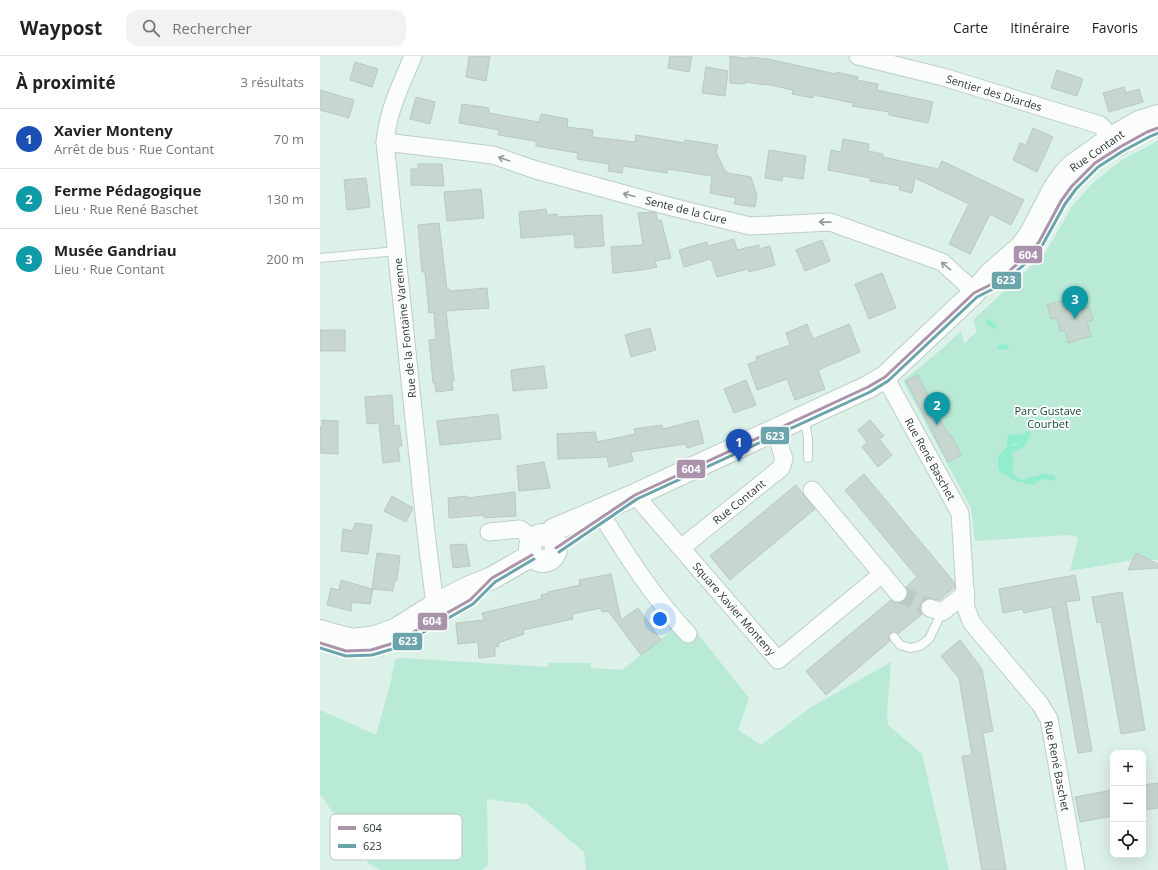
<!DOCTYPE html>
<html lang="fr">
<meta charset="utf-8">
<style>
body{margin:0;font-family:"Open Sans",sans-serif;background:#f2f2f2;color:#222}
.controls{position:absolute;right:12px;bottom:12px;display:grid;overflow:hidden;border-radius:8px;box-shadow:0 4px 16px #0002}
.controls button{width:36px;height:36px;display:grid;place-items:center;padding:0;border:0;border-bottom:1px solid #e0e0e0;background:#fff;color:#222;font:20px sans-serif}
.you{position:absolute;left:340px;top:563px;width:14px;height:14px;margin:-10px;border:3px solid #fff;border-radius:50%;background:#1a73e8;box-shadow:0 0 0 6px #1a73e833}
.badge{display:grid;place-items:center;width:26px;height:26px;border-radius:50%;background:#697972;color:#fff;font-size:13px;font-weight:700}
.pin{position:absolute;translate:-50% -33px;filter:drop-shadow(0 1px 2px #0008)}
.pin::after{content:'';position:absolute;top:21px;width:14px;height:12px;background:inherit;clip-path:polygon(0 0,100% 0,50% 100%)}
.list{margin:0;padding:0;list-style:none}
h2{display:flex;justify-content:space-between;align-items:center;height:52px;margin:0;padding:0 16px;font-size:17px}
h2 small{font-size:13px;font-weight:400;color:#767676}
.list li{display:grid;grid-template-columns:26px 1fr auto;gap:12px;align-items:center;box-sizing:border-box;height:60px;padding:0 16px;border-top:1px solid #e0e0e0}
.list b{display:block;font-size:15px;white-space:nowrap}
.list p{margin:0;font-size:13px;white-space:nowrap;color:#767676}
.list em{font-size:13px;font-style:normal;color:#767676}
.icon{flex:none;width:22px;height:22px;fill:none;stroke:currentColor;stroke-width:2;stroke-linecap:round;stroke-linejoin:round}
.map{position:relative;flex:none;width:838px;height:814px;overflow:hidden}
header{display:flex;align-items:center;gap:24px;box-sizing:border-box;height:56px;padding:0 20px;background:#fff;border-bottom:1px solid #e0e0e0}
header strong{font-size:19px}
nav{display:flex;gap:22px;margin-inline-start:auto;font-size:14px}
.search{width:280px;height:36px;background:#f2f2f2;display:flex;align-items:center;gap:10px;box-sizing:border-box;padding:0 14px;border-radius:12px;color:#767676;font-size:15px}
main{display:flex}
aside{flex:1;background:#fff}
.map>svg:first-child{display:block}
.green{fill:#b8ead6}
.water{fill:#91eecd}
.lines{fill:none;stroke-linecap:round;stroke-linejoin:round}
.stream{stroke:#91eecd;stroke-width:5}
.building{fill:#c7d6cf;stroke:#b9c9c3}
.minor-tunnel{stroke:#b9ccc4;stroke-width:17;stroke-dasharray:17 8;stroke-linecap:butt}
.service-casing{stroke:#becec7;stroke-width:10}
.minor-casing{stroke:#becec7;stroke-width:19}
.secondary-casing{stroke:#becec7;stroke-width:24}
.service{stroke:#fafdfc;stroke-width:8}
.minor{stroke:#fafdfc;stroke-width:17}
.secondary{stroke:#fafdfc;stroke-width:22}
.bus-1-casing{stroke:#fff;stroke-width:6}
.bus-2-casing{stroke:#fff;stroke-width:6}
.bus-1{stroke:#aa94ac;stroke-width:3}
.bus-2{stroke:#6ba5ab;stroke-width:3}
.oneway{stroke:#929b98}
.labels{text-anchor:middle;stroke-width:3.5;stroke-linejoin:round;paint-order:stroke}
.street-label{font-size:11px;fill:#2b3933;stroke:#fff}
.park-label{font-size:11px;fill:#154a39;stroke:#fff}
.key{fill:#fff;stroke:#bfc4c2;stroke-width:1}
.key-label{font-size:11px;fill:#2b3933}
.line-badge{stroke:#fff;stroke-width:1.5}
.badge-label{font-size:11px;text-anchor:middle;font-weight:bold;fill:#fff}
</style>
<header>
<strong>Waypost</strong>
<div class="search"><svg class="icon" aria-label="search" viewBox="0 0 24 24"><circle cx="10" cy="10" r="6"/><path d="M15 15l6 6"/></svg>Rechercher</div>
<nav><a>Carte</a><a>Itinéraire</a><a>Favoris</a></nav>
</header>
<main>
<aside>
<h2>À proximité<small>3 résultats</small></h2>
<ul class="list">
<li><span class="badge" style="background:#1a4fb4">1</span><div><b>Xavier Monteny</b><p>Arrêt de bus · Rue Contant</p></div><em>70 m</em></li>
<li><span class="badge" style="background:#0f9aa8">2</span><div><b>Ferme Pédagogique</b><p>Lieu · Rue René Baschet</p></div><em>130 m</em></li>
<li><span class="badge" style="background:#0f9aa8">3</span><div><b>Musée Gandriau</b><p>Lieu · Rue Contant</p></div><em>200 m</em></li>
</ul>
</aside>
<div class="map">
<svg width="838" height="814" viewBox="0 0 838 814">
<rect width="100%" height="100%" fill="#dcf1e8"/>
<g class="green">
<polygon points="838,85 838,504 813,504 750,515 758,481 747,479 655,485 651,452 583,325 622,293 641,275 644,287 657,276 653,264 725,197 753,149 774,126 803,103"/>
<polygon points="366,563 429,642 418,674 441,689 490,652 571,606 567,658 568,669 602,698 629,814 266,814 264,796 207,748 167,743 168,809 161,814 61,814 49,808 0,738 0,654 56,679 70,629 75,604 82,602 228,611 227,607 270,607 271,612 302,614"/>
</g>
<g class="water">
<path d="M708,375L711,376C709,382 708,386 703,389L698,387L692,388L687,382L691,378C697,379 704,379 708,375Z"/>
<path d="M687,391C689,394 692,399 693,402C695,412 687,419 702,424L716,420L715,429L696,425L680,416L678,412V402L679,398L686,395Z"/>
</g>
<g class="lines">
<g class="stream">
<polyline points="668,266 674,270"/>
<polyline points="680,291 686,291"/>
<polyline points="685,396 703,389"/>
<polyline points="688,398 690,385 695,384"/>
<polyline points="711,424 718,423 722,420 733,422"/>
</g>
</g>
<g class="building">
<polygon points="149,0 170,0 166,25 146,21"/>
<polygon points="350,0 372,0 369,16 348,12"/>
<polygon points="410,0 429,3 429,1 448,3 516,18 517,16 538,21 537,24 558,28 557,34 613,46 608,67 569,59 569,56 532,50 533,47 494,39 493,42 472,38 473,34 445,28 445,29 425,26 425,28 410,27"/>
<polygon points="35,6 58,13 52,31 30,24"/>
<polygon points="386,11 408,15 405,40 382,37"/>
<polygon points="737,14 763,23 757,40 731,32"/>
<polygon points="804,31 806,37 819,33 823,46 789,56 783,37"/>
<polygon points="0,34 34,44 29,62 0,54"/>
<polygon points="96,41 115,46 110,68 90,63"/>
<polygon points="142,48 169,52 169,57 219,66 221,58 248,63 247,71 273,74 272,81 315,86 316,79 365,87 365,84 398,89 396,96 403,111 407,117 431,121 437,140 435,151 414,148 416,142 390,137 392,120 348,113 347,117 303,110 302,117 288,115 289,108 257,103 258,97 216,90 216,85 178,79 179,74 139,67"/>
<polygon points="713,72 733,81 717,116 693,104 700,87 706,89"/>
<polygon points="523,83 549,88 548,95 563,98 563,101 618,113 622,105 704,144 691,169 670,158 650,198 629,188 649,148 595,122 592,137 579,134 580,130 550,125 550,122 508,114 511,94 521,96"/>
<polygon points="449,94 486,100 483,123 463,120 462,125 445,122"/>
<polygon points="98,108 122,108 124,130 91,129 91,113 98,113"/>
<polygon points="46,122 50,151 27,154 24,124"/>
<polygon points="161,133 164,162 127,165 124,136"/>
<polygon points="226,153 227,159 237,158 238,161 282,159 284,190 255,192 254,178 201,182 199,156"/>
<polygon points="332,156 336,157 338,165 341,164 351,202 335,205 337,211 322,214 293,217 291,191 323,189 318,157"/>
<polygon points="119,167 127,233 129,233 129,235 167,232 169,252 126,255 134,325 132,325 133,334 116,336 115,327 113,327 109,284 116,283 114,256 109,257 105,216 102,216 98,169"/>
<polygon points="414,183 417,194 439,189 439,193 450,190 455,209 429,216 428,213 397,221 391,203 364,211 359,194 387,186 388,190"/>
<polygon points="502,184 510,205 485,215 476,194"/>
<polygon points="562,217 576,252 549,263 535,228"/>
<polygon points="760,239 763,253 769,251 773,264 767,266 771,280 748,287 745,274 740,275 737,262 731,263 727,249"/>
<polygon points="487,268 493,283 529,268 540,296 498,314 505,333 475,344 467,323 437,334 428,308 437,305 436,301 470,289 466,277"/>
<polygon points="330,272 336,294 311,301 305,279"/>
<rect x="0" y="274" width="25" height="21"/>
<polygon points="224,310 227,332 193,335 191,314"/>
<polygon points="598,319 629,380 631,379 641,399 628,406 586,325"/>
<polygon points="426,324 436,349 414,357 404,333"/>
<polygon points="72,339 74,370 79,369 82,390 78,390 80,405 63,407 59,367 47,368 45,341"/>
<polygon points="178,358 181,383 120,389 117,365"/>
<polygon points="2,364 18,365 18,398 0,397 0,371 2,371"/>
<polygon points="378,364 384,387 367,392 366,388 311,396 313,405 289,411 287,401 238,403 237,378 275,376 277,386 315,378 314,373 342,369 343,373"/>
<polygon points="550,364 564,380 559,383 572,399 558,411 542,391 547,386 538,374"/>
<polygon points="224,406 230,432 199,435 197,410"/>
<polygon points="544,418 634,526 635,531 619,544 608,542 604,544 600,549 600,554 602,558 578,578 574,576 570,577 569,581 570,585 506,639 486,615 571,544 574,546 579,547 584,545 587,540 588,535 586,531 597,521 525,434"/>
<polygon points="476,429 495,453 410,524 390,500"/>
<polygon points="195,436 196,460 164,462 164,459 129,462 128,442 147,440 148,442"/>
<polygon points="72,440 93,452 86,466 64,455"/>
<polygon points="35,467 52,469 48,498 21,495 23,473 33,475"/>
<polygon points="146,488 150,510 133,512 130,489"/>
<polygon points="57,497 80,500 77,524 75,524 73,535 53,533 50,548 32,546 31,555 7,549 11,532 19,534 21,524 52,533"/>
<polygon points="816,497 838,508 838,512 808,514"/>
<polygon points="291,518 301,564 318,552 341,584 321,599 288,555 282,556 281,552 252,558 253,563 203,574 204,578 178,587 179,590 175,591 175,600 159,602 158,586 138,588 136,567 164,564 162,557 222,543 221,539 229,537 228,536 260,529 259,524"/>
<polygon points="755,519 760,544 746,546 772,695 758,697 732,551 704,557 703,553 683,557 679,533"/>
<polygon points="802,536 825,674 801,678 781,566 777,567 772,541"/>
<polygon points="640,584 662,613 673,675 663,677 686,814 662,814 642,700 652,699 639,622 621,600"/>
<polygon points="838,727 838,752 823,754 823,729"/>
<polygon points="793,734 793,760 760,766 755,741"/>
</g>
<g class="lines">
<polyline class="minor-tunnel" points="578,537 610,552"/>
<defs>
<g id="service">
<polyline points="0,202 77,195"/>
<polyline points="484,362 488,382 488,402"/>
<polyline points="574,581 580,589 590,592 600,590 609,583 622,556"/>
</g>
<g id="minor">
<path d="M93,0C81,29 68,54 65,86L106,477L115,549"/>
<polyline points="538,0 623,21 780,69 800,91"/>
<polyline points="65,86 173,99 216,114 352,151 430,170 510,166 622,206 645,227 654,237"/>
<polyline points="565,321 640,457 646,552 652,567 720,648 729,663 756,814"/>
<polyline points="492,434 578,537"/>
<polyline points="315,439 458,604 562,518"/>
<path d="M283,461C309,503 334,542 368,578"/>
<polyline points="169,476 200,473 213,483"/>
<polyline points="361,492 461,412 464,403 455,374"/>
<polyline points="610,552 622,556 646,537"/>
</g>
<g id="secondary">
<circle cx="223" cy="492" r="13"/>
<polyline points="230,481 233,474 315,439 548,331 565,321 654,237 670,218 701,191 710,179 734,133 742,121 752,110 793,81 819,66 838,60"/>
<polyline points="0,575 13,579 33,584 55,581 75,574 115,549 145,533 172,522 212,499"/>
</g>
</defs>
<use href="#service" class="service-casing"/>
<use href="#minor" class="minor-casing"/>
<use href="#secondary" class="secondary-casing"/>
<use href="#service" class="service"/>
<use href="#minor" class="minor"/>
<use href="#secondary" class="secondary"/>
<defs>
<g id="bus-1">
<polyline points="236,492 315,439 548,331 565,321 654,237 678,225 712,195 719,186 741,145 752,130 775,107 800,91 827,76 838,72"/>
<polyline points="0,587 26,595 51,594 74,587 150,544 172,522 212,499"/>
</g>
<g id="bus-2">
<polyline points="239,496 317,443 550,336 568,325 657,241 681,229 716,198 723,188 745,148 756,133 778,111 803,95 829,81 838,77"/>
<polyline points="0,592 26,600 52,599 76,592 153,548 175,526 214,503"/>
</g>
</defs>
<use href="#bus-1" class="bus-1-casing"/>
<use href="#bus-2" class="bus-2-casing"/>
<use href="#bus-1" class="bus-1"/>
<use href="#bus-2" class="bus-2"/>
</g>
<defs><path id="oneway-shaft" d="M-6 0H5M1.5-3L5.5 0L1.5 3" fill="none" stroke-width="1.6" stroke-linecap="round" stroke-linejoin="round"/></defs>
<g class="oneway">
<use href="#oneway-shaft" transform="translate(184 103) rotate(-161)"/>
<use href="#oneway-shaft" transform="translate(309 139) rotate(-165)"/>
<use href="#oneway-shaft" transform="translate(505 166) rotate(-179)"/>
<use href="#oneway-shaft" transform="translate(626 210) rotate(-141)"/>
</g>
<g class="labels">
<g class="street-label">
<text transform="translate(674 37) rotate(17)" y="4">Sentier des Diardes</text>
<text transform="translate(777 95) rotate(-35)" y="4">Rue Contant</text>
<text transform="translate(366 154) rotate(14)" y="4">Sente de la Cure</text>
<text transform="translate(85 272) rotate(-96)" y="4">Rue de la Fontaine Varenne</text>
<text transform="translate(610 403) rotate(61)" y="4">Rue René Baschet</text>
<text transform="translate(419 446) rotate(-39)" y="4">Rue Contant</text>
<text transform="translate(414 553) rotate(49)" y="4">Square Xavier Monteny</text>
<text transform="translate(737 710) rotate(79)" y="4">Rue René Baschet</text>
</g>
<g class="park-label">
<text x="728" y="359">Parc Gustave<tspan x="728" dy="13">Courbet</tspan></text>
</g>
</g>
<rect x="10" y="758" width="132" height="46" rx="6" class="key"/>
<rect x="18" y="770" width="18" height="4" fill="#aa94ac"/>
<rect x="18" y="788" width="18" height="4" fill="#6ba5ab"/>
<g class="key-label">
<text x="43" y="776">604</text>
<text x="43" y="794">623</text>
</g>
<g class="line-badge">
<rect x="693" y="189" width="30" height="19" rx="4" fill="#aa94ac"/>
<rect x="671" y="215" width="31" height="19" rx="4" fill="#6ba5ab"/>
<rect x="440" y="370" width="30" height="19" rx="4" fill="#6ba5ab"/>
<rect x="356" y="403" width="30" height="20" rx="4" fill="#aa94ac"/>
<rect x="97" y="556" width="31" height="19" rx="4" fill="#aa94ac"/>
<rect x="72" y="576" width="31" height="19" rx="4" fill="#6ba5ab"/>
</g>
<g class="badge-label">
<text x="708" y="203">604</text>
<text x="686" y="228">623</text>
<text x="455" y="384">623</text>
<text x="371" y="417">604</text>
<text x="112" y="569">604</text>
<text x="88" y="589">623</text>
</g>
</svg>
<div class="controls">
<button>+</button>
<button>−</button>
<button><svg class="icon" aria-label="locate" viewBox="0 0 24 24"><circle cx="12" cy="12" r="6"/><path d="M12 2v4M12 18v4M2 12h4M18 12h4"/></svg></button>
</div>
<div class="you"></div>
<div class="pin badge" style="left:419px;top:406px;background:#1a4fb4">1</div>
<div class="pin badge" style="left:617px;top:369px;background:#0f9aa8">2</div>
<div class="pin badge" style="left:755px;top:263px;background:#0f9aa8">3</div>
</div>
</main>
